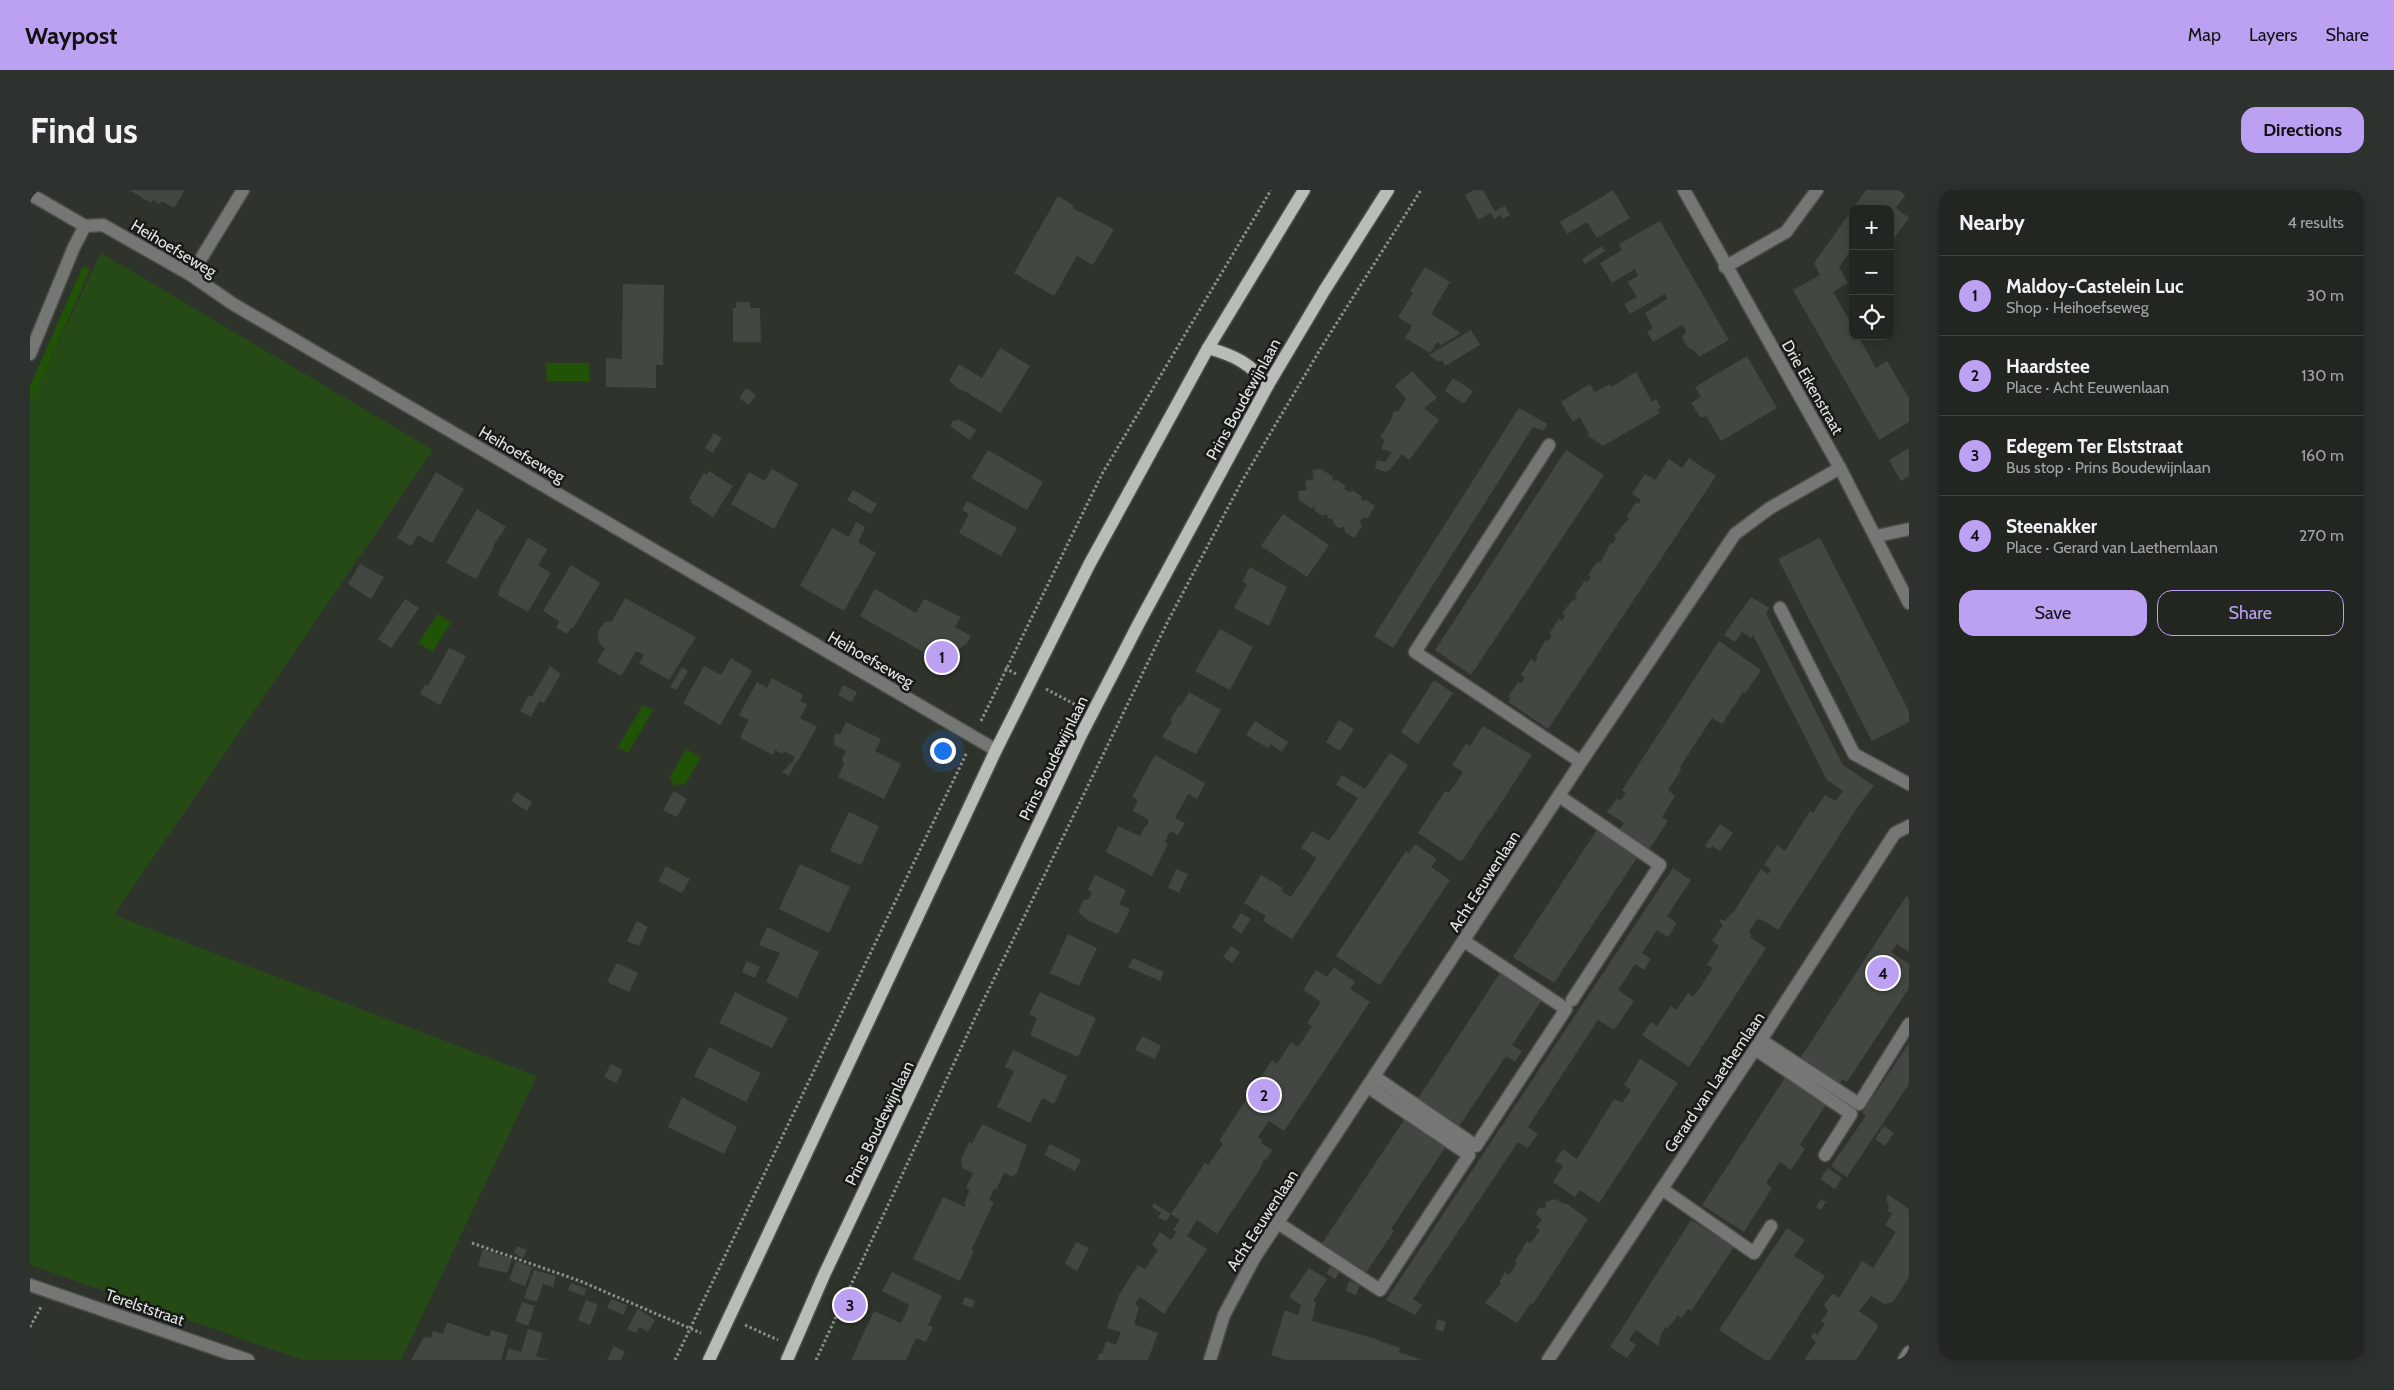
<!DOCTYPE html>
<meta charset="utf-8">
<style>
body{margin:0;font-family:Cabin,sans-serif;background:#2e322e;color:#f1f3f6}
.controls{position:absolute;right:15px;top:15px;display:grid;overflow:hidden;border-radius:10px;box-shadow:0 2px 12px #0003}
.controls button{width:45px;height:45px;display:grid;place-items:center;padding:0;border:0;border-bottom:1px solid #3f433f;background:#222621;color:#f1f3f6;font:25px sans-serif}
.you{position:absolute;left:912px;top:560px;width:18px;height:18px;margin:-12px;border:4px solid #fff;border-radius:50%;background:#1a73e8;box-shadow:0 0 0 8px #1a73e833}
.badge{display:grid;place-items:center;width:32px;height:32px;border-radius:50%;background:#bca0f2;color:#111;font-size:16px;font-weight:700}
.pin{position:absolute;translate:-50% -50%;border:2px solid #fff;box-shadow:0 1px 5px #0006}
.list{margin:0;padding:0;list-style:none}
h2{display:flex;justify-content:space-between;align-items:center;height:65px;margin:0;padding:0 20px;font-size:21px}
h2 small{font-size:16px;font-weight:400;color:#a2a5a5}
.list li{display:grid;grid-template-columns:32px 1fr auto;gap:15px;align-items:center;box-sizing:border-box;height:80px;padding:0 20px;border-top:1px solid #3f433f}
.list b{display:block;font-size:19px;white-space:nowrap}
.list p{margin:0;font-size:16px;white-space:nowrap;color:#a2a5a5}
.list em{font-size:16px;font-style:normal;color:#a2a5a5}
.actions{display:flex;gap:10px;padding:15px 20px}
.actions a{flex:1;padding:11px 0;border:1px solid #bca0f2;border-radius:15px;text-align:center;font-size:18px;color:#bca0f2}
.actions .main{background:#bca0f2;color:#111}
.icon{flex:none;width:28px;height:28px;fill:none;stroke:currentColor;stroke-width:2;stroke-linecap:round;stroke-linejoin:round}
.map{position:relative;flex:none;width:1879px;height:1170px;overflow:hidden;border-radius:15px}
header{display:flex;align-items:center;gap:30px;box-sizing:border-box;height:70px;padding:0 25px;background:#bca0f2;color:#111}
header strong{font-size:24px}
nav{display:flex;gap:28px;margin-inline-start:auto;font-size:18px}
.intro{display:flex;align-items:center;justify-content:space-between;box-sizing:border-box;height:120px;padding:0 30px}
h1{margin:0;font-size:35px}
.button{padding:12px 22px;border-radius:15px;background:#bca0f2;color:#111;font-size:18px;font-weight:700}
main{display:flex;gap:30px;padding:0 30px}
aside{flex:1;background:#222621;border-radius:15px;box-shadow:0 2px 12px #0003}
.map>svg:first-child{display:block}
.green{fill:#254a16}
.water{fill:#215307}
.lines{fill:none;stroke-linecap:round;stroke-linejoin:round}
.stream{stroke:#215307;stroke-width:8}
.building{fill:#424741}
.minor-casing{stroke:#4b4f49;stroke-width:15}
.major-casing{stroke:#4b4f49;stroke-width:15}
.path{stroke:#8b8f8a;stroke-width:3;stroke-dasharray:2.5 2.5;stroke-linecap:butt}
.minor{stroke:#757774;stroke-width:12}
.major{stroke:#b8bdb7;stroke-width:12}
.labels{text-anchor:middle;stroke-width:5;stroke-linejoin:round;paint-order:stroke}
.street-label{font-size:16px;fill:#e1e4e0;stroke:#181a17}
</style>
<header>
<strong>Waypost</strong>
<nav><a>Map</a><a>Layers</a><a>Share</a></nav>
</header>
<div class="intro"><h1>Find us</h1><a class="button">Directions</a></div>
<main>
<div class="map">
<svg width="1879" height="1170" viewBox="0 0 1879 1170">
<rect width="100%" height="100%" fill="#2e332c"/>
<polygon class="green" points="71,63 403,260 84,725 507,886 371,1170 273,1170 0,1075 0,212"/>
<g class="water">
<polygon points="516,173 559,173 559,191 517,191"/>
<polygon points="408,424 421,433 402,462 388,453"/>
<polygon points="613,515 623,520 598,563 588,557"/>
<polygon points="656,559 671,567 655,595 651,594 643,596 640,587"/>
</g>
<g class="lines">
<polyline class="stream" points="0,206 55,81"/>
</g>
<g class="building">
<polygon points="99,0 155,0 144,18 132,11 130,14 123,10 121,13"/>
<polygon points="1444,0 1453,0 1465,21 1475,16 1480,25 1473,29 1471,25 1464,29 1461,23 1448,30 1435,5"/>
<polygon points="1583,0 1600,28 1567,48 1557,32 1537,44 1530,32"/>
<polygon points="1836,0 1879,0 1866,18 1879,28 1860,54 1860,19 1823,19 1823,57 1809,77 1818,93 1803,102 1823,136 1823,146 1828,146 1846,178 1857,171 1879,208 1879,232 1849,250 1763,100 1790,85 1784,73"/>
<polygon points="1028,6 1044,16 1042,18 1084,39 1063,75 1047,66 1024,106 984,83"/>
<polygon points="1630,31 1699,150 1669,167 1664,160 1658,158 1652,148 1656,141 1652,135 1623,152 1617,142 1623,138 1615,123 1637,109 1635,104 1600,124 1594,114 1607,107 1597,92 1608,86 1605,79 1582,93 1570,73 1592,60 1589,54"/>
<polygon points="1572,56 1575,61 1555,74 1552,69"/>
<polygon points="1395,77 1420,92 1401,124 1431,143 1411,155 1407,152 1400,163 1375,148 1382,136 1368,127 1383,103 1380,101"/>
<polygon points="593,94 634,95 633,175 626,175 626,198 576,197 576,168 592,169"/>
<polygon points="706,112 720,112 720,118 730,118 731,152 703,152 703,118 706,118"/>
<polygon points="1441,140 1450,155 1415,176 1412,170 1409,172 1399,165"/>
<polygon points="970,158 1000,176 971,223 931,199 931,201 919,191 929,174 952,188"/>
<polygon points="1717,166 1747,218 1691,251 1676,226 1671,228 1661,213 1671,207 1665,197"/>
<polygon points="1382,181 1407,208 1394,218 1409,230 1379,270 1372,264 1360,280 1355,282 1345,278 1347,270 1355,272 1362,262 1351,259 1355,250 1350,247 1360,232 1364,221 1368,222 1376,209 1365,196"/>
<polygon points="1606,182 1622,212 1626,209 1631,218 1627,220 1630,223 1573,256 1557,245 1559,244 1550,227 1543,232 1531,212 1560,194 1565,202 1580,194 1581,197"/>
<polygon points="1423,188 1443,201 1434,214 1415,201"/>
<polygon points="716,198 726,205 719,215 709,208"/>
<polygon points="1489,218 1518,234 1513,241 1503,237 1363,458 1344,446"/>
<polygon points="928,229 946,240 940,250 920,236 924,230 927,231"/>
<polygon points="684,243 692,248 683,263 675,258"/>
<polygon points="1879,258 1879,286 1871,291 1859,270"/>
<polygon points="958,260 1013,292 997,320 941,288"/>
<polygon points="1536,260 1574,285 1441,485 1405,460"/>
<polygon points="1659,268 1686,286 1518,539 1478,512 1481,508 1478,507 1488,492 1490,494 1495,488 1491,485 1501,469 1505,472 1508,467 1506,466 1516,450 1518,451 1522,446 1519,444 1529,429 1532,431 1535,426 1532,424 1542,410 1544,411 1547,407 1545,405 1555,390 1557,392 1559,390 1561,387 1558,385 1568,371 1570,373 1581,352 1583,354 1586,348 1584,346 1599,328 1597,326 1606,312 1609,314 1611,310 1602,304 1615,284 1625,290 1639,269 1652,278"/>
<polygon points="742,279 768,294 744,339 701,314 719,282 735,291"/>
<polygon points="1291,279 1302,286 1303,291 1307,290 1316,296 1314,299 1320,303 1322,300 1331,306 1332,311 1336,310 1345,316 1338,328 1333,328 1330,332 1332,337 1324,348 1315,342 1314,337 1309,338 1304,334 1302,328 1298,329 1297,324 1292,326 1285,321 1285,317 1281,318 1269,310 1268,301 1277,300 1275,291 1284,289 1282,280"/>
<polygon points="679,281 703,296 683,327 660,312 661,310 659,308 674,283 676,285"/>
<polygon points="406,282 434,299 402,353 388,345 381,356 367,348"/>
<polygon points="823,300 847,314 841,324 817,310"/>
<polygon points="937,311 987,338 971,366 929,343 939,324 932,320"/>
<polygon points="447,319 476,337 463,356 464,357 446,389 416,373"/>
<polygon points="1253,324 1299,355 1277,387 1231,356"/>
<polygon points="826,332 835,337 828,352 846,363 814,421 770,396 802,338 819,347"/>
<polygon points="498,348 518,359 508,375 521,383 498,422 468,405 470,398"/>
<polygon points="1790,348 1879,521 1879,532 1842,551 1748,369"/>
<polygon points="330,374 354,387 341,409 318,394"/>
<polygon points="541,375 570,393 543,438 541,438 537,444 526,437 529,431 513,421"/>
<polygon points="1220,377 1257,397 1239,436 1204,418 1217,394 1212,392"/>
<polygon points="845,399 886,423 894,409 931,427 925,437 941,446 937,453 912,473 830,426"/>
<polygon points="1721,407 1740,418 1736,423 1813,575 1844,596 1831,612 1748,740 1734,731 1727,729 1719,742 1722,744 1720,747 1736,758 1672,857 1670,855 1671,859 1659,877 1612,845 1621,832 1627,836 1641,816 1646,820 1658,803 1663,807 1669,799 1683,778 1677,775 1689,756 1682,751 1693,735 1689,732 1691,729 1695,731 1702,722 1703,723 1731,679 1738,684 1741,680 1734,675 1747,655 1755,661 1780,621 1783,623 1795,605 1806,611 1813,601 1797,590 1723,445 1721,448 1712,442 1705,452 1694,445"/>
<polygon points="595,408 666,447 639,490 609,473 614,465 606,461 591,486 567,472 573,461 576,460 569,452 568,441 575,432 582,431"/>
<polygon points="375,409 389,418 361,458 348,449"/>
<polygon points="1190,439 1223,457 1200,500 1165,481"/>
<polygon points="1689,451 1730,479 1730,482 1715,503 1713,502 1692,534 1682,528 1650,577 1651,580 1638,600 1645,606 1632,627 1638,631 1618,661 1588,641 1594,633 1577,622 1587,608 1590,611 1596,603 1592,600"/>
<polygon points="419,458 436,466 410,515 390,504 395,494 398,496"/>
<polygon points="701,468 722,481 690,535 653,513 674,476 691,485"/>
<polygon points="520,476 531,484 514,513 509,511 501,527 490,521 499,505 502,507"/>
<polygon points="652,477 658,481 646,500 640,497"/>
<polygon points="742,488 773,505 770,511 777,514 770,528 787,537 766,574 762,572 765,567 754,561 752,564 745,560 743,565 710,548 719,530 709,525 727,492 737,498"/>
<polygon points="1404,490 1423,503 1388,554 1371,542"/>
<polygon points="813,495 827,502 822,512 808,505"/>
<polygon points="1159,502 1191,520 1166,564 1132,547 1142,532 1140,530 1149,515 1151,516"/>
<polygon points="1309,530 1324,539 1310,561 1296,552"/>
<polygon points="1225,531 1258,552 1252,562 1240,554 1238,558 1216,545"/>
<polygon points="816,532 851,549 845,561 871,574 854,609 808,587 814,574 812,569 816,561 804,555 805,551 803,550 806,543 810,545"/>
<polygon points="1453,536 1502,565 1460,630 1457,631 1458,631 1433,670 1430,671 1388,643 1415,601 1419,603 1433,582 1422,575 1436,554 1440,556"/>
<polygon points="1360,563 1378,575 1262,749 1233,731 1236,726 1214,713 1231,685 1253,698 1251,701 1261,707 1287,668 1271,658 1282,641 1299,651 1328,608 1306,595 1312,585 1335,599"/>
<polygon points="1125,565 1175,593 1167,609 1158,604 1145,628 1155,633 1148,645 1140,641 1135,652 1138,654 1122,686 1076,662 1088,636 1110,646 1116,635 1117,636 1119,630 1103,621 1108,610 1102,607"/>
<polygon points="762,572 765,574 759,586 752,582"/>
<polygon points="644,601 657,609 647,627 633,620"/>
<polygon points="487,602 502,612 497,621 481,611"/>
<polygon points="819,622 849,636 831,675 800,661"/>
<polygon points="1690,634 1703,643 1690,661 1682,656 1680,659 1675,656"/>
<polygon points="1567,640 1607,668 1524,793 1483,767"/>
<polygon points="1385,654 1407,669 1401,677 1420,690 1350,795 1306,766 1376,661 1379,663"/>
<polygon points="770,674 820,697 799,743 749,719"/>
<polygon points="636,676 660,689 652,703 628,691"/>
<polygon points="1643,678 1661,690 1637,726 1647,733 1638,747 1627,740 1612,763 1621,769 1614,780 1605,774 1588,800 1604,811 1584,840 1568,830 1498,937 1508,944 1498,958 1488,952 1383,1109 1392,1115 1385,1125 1356,1110"/>
<polygon points="1146,679 1158,684 1149,703 1138,698"/>
<polygon points="1065,685 1096,700 1089,714 1100,719 1088,744 1059,731 1048,722 1054,710 1059,709 1062,702 1058,700"/>
<polygon points="1877,705 1879,709 1879,762 1867,754 1861,762 1879,774 1879,798 1817,892 1812,889 1808,896 1769,870"/>
<polygon points="1211,723 1221,729 1211,744 1202,737"/>
<polygon points="607,731 618,737 609,756 597,751"/>
<polygon points="737,737 789,762 767,808 736,792 750,763 729,755"/>
<polygon points="1038,744 1067,758 1049,796 1020,783"/>
<polygon points="1201,756 1210,762 1202,773 1193,767"/>
<polygon points="1103,768 1134,782 1130,791 1098,777"/>
<polygon points="717,771 730,777 725,788 712,782"/>
<polygon points="587,773 608,783 599,802 577,792"/>
<polygon points="1304,777 1325,792 1320,799 1340,812 1254,941 1239,931 1228,947 1233,951 1231,953 1242,960 1236,970 1234,969 1230,979 1187,1044 1167,1030 1157,1046 1177,1059 1134,1124 1110,1107 1105,1114 1109,1117 1104,1134 1128,1143 1118,1170 1067,1170 1070,1163 1072,1164 1076,1151 1086,1155 1091,1142 1077,1138 1089,1105 1108,1075 1115,1079 1128,1060 1122,1055 1130,1042 1141,1050 1147,1042 1143,1040 1150,1030 1141,1024 1175,973 1178,975 1193,954 1189,951 1242,870 1247,874 1261,852 1268,857 1282,836 1277,833 1291,812 1273,800 1286,780 1297,787"/>
<polygon points="1470,783 1512,810 1482,855 1492,861 1485,872 1476,866 1428,938 1387,910"/>
<polygon points="705,802 758,828 742,858 689,833"/>
<polygon points="1010,802 1066,828 1048,867 1000,845 1007,828 999,824"/>
<polygon points="1112,846 1131,856 1125,869 1105,860"/>
<polygon points="1879,853 1879,894 1817,987 1801,976 1836,926 1832,923"/>
<polygon points="679,857 731,883 716,912 664,886"/>
<polygon points="983,860 1037,886 1024,914 1012,908 1000,933 967,917 984,881 975,877"/>
<polygon points="1610,869 1648,893 1569,1013 1550,1000 1545,1007 1523,992 1533,976 1525,971 1533,959 1547,969 1584,909 1592,913 1601,900 1594,895"/>
<polygon points="581,874 593,880 586,893 574,887"/>
<polygon points="1756,886 1797,913 1770,955 1775,959 1761,980 1750,972 1736,993 1742,998 1714,1042 1672,1015"/>
<polygon points="652,907 707,937 694,964 638,937"/>
<polygon points="1376,927 1417,955 1361,1039 1364,1041 1336,1083 1291,1055"/>
<polygon points="952,934 997,955 986,985 984,984 983,987 974,983 966,1000 964,999 959,1010 964,1012 941,1060 944,1061 930,1091 883,1069 913,1007 935,1017 936,1015 934,1014 940,1000 936,998 943,983 932,978 931,970 939,952 942,954"/>
<polygon points="1854,936 1864,943 1855,956 1845,949"/>
<polygon points="1020,954 1051,970 1045,981 1014,965"/>
<polygon points="1798,978 1812,988 1805,999 1790,989"/>
<polygon points="1859,1005 1879,1019 1879,1087 1863,1112 1855,1114 1841,1106 1829,1121 1847,1134 1848,1137 1826,1170 1774,1170 1786,1152 1781,1147 1784,1142 1788,1145 1795,1133 1791,1131 1798,1122 1794,1115 1801,1105 1804,1104 1809,1108 1832,1071 1843,1078 1866,1042 1855,1035 1862,1024 1857,1021 1859,1018 1856,1007"/>
<polygon points="1526,1009 1534,1014 1537,1014 1558,1029 1503,1114 1501,1113 1487,1133 1455,1113 1471,1093 1469,1092 1475,1082 1479,1085 1487,1073 1485,1071 1497,1051 1501,1053 1510,1040 1506,1037 1512,1029 1505,1024 1509,1018 1516,1017 1515,1012"/>
<polygon points="1791,1009 1796,1012 1791,1020 1786,1017"/>
<polygon points="1124,1013 1141,1024 1136,1031 1128,1027 1131,1023 1122,1017"/>
<polygon points="1661,1030 1704,1057 1661,1121 1658,1119 1651,1128 1648,1125 1638,1138 1636,1137 1631,1144 1628,1156 1606,1140 1599,1150 1606,1155 1597,1168 1580,1157"/>
<polygon points="1757,1038 1775,1050 1764,1066 1795,1086 1740,1170 1735,1170 1689,1140"/>
<polygon points="1046,1052 1059,1058 1047,1081 1035,1074"/>
<polygon points="487,1056 497,1060 493,1068 484,1063"/>
<polygon points="453,1059 482,1069 477,1083 448,1076"/>
<polygon points="486,1071 502,1077 495,1096 479,1090"/>
<polygon points="1301,1076 1310,1082 1305,1089 1296,1083"/>
<polygon points="1279,1078 1297,1089 1283,1111 1286,1112 1282,1131 1347,1149 1347,1150 1370,1158 1369,1162 1392,1170 1256,1170 1241,1165 1255,1120 1268,1125 1271,1115 1259,1107"/>
<polygon points="504,1080 526,1086 523,1097 513,1094 507,1112 494,1108"/>
<polygon points="862,1082 912,1106 898,1135 903,1137 896,1152 886,1148 876,1170 821,1170 844,1121 871,1133 876,1123 879,1115 852,1101"/>
<polygon points="1319,1091 1330,1095 1326,1105 1316,1101"/>
<polygon points="541,1093 557,1099 554,1106 538,1100"/>
<polygon points="935,1107 945,1111 942,1118 932,1114"/>
<polygon points="581,1109 597,1115 594,1125 577,1118"/>
<polygon points="556,1110 568,1115 560,1135 548,1130"/>
<polygon points="492,1112 505,1116 498,1136 485,1131"/>
<polygon points="608,1119 625,1130 618,1142 609,1137 606,1143 597,1139"/>
<polygon points="1408,1129 1416,1132 1413,1142 1405,1139"/>
<polygon points="417,1132 459,1147 461,1140 478,1145 471,1170 381,1170 394,1147 401,1148 403,1141 413,1144"/>
<polygon points="498,1139 513,1143 506,1166 518,1170 475,1170 479,1158 491,1162"/>
<polygon points="584,1156 595,1162 591,1170 577,1170"/>
</g>
<g class="lines">
<defs>
<g id="minor">
<polyline points="1654,0 1810,278 1879,413"/>
<polyline points="0,4 55,36 73,35 161,85 203,114 966,560"/>
<polyline points="1695,77 1756,42 1787,0"/>
<polyline points="161,85 213,0"/>
<polyline points="0,164 44,57 55,36"/>
<polyline points="1519,255 1385,462 1551,572"/>
<polyline points="1847,346 1879,339"/>
<polyline points="1750,418 1824,564 1879,594"/>
<polyline points="1529,606 1630,675 1542,810"/>
<polyline points="1731,850 1829,914 1879,834"/>
<polyline points="1725,859 1821,924 1795,965"/>
<polyline points="1345,887 1446,956 1536,819 1434,751"/>
<polyline points="1632,999 1724,1063 1741,1036"/>
<polyline points="1248,1033 1350,1100 1439,965 1338,897"/>
<polyline points="0,1095 218,1170"/>
<polyline points="1180,1170 1194,1125 1225,1067 1551,572 1705,344 1740,318 1810,278"/>
<polyline points="1518,1170 1731,850 1865,643 1879,636"/>
<polyline points="1874,1170 1879,1162"/>
</g>
<g id="major">
<path d="M1178,158C1206,166 1219,173 1238,195"/>
<polyline points="679,1170 966,560 1059,375 1178,158 1274,0"/>
<polyline points="757,1170 794,1085 1051,545 1109,433 1238,195 1294,101 1358,0"/>
</g>
</defs>
<use href="#minor" class="minor-casing"/>
<use href="#major" class="major-casing"/>
<g class="path">
<polyline points="975,478 986,484"/>
<polyline points="1016,499 1046,515"/>
<polyline points="951,531 1072,284 1241,0"/>
<polyline points="442,1053 550,1091 671,1143"/>
<polyline points="715,1135 748,1150"/>
<polyline points="0,1137 11,1117"/>
<polyline points="645,1170 937,562"/>
<polyline points="786,1170 945,828 1138,431 1212,291 1294,153 1391,0"/>
</g>
<use href="#minor" class="minor"/>
<use href="#major" class="major"/>
</g>
<g class="labels">
<g class="street-label">
<text transform="translate(144 58) rotate(31)" y="6">Heihoefseweg</text>
<text transform="translate(1783 197) rotate(60)" y="6">Drie Eikenstraat</text>
<text transform="translate(1213 209) rotate(-61)" y="6">Prins Boudewijnlaan</text>
<text transform="translate(492 264) rotate(30)" y="6">Heihoefseweg</text>
<text transform="translate(841 469) rotate(30)" y="6">Heihoefseweg</text>
<text transform="translate(1023 568) rotate(-64)" y="6">Prins Boudewijnlaan</text>
<text transform="translate(1454 691) rotate(-57)" y="6">Acht Eeuwenlaan</text>
<text transform="translate(1684 892) rotate(-56)" y="6">Gerard van Laethemlaan</text>
<text transform="translate(849 933) rotate(-64)" y="6">Prins Boudewijnlaan</text>
<text transform="translate(1232 1030) rotate(-57)" y="6">Acht Eeuwenlaan</text>
<text transform="translate(115 1117) rotate(19)" y="6">Terelststraat</text>
</g>
</g>
</svg>
<div class="controls">
<button>+</button>
<button>−</button>
<button><svg class="icon" aria-label="locate" viewBox="0 0 24 24"><circle cx="12" cy="12" r="6"/><path d="M12 2v4M12 18v4M2 12h4M18 12h4"/></svg></button>
</div>
<div class="you"></div>
<div class="pin badge" style="left:912px;top:467px">1</div>
<div class="pin badge" style="left:1234px;top:905px">2</div>
<div class="pin badge" style="left:820px;top:1115px">3</div>
<div class="pin badge" style="left:1853px;top:783px">4</div>
</div>
<aside>
<h2>Nearby<small>4 results</small></h2>
<ul class="list">
<li><span class="badge">1</span><div><b>Maldoy-Castelein Luc</b><p>Shop · Heihoefseweg</p></div><em>30 m</em></li>
<li><span class="badge">2</span><div><b>Haardstee</b><p>Place · Acht Eeuwenlaan</p></div><em>130 m</em></li>
<li><span class="badge">3</span><div><b>Edegem Ter Elststraat</b><p>Bus stop · Prins Boudewijnlaan</p></div><em>160 m</em></li>
<li><span class="badge">4</span><div><b>Steenakker</b><p>Place · Gerard van Laethemlaan</p></div><em>270 m</em></li>
</ul>
<div class="actions"><a class="main">Save</a><a>Share</a></div>
</aside>
</main>
